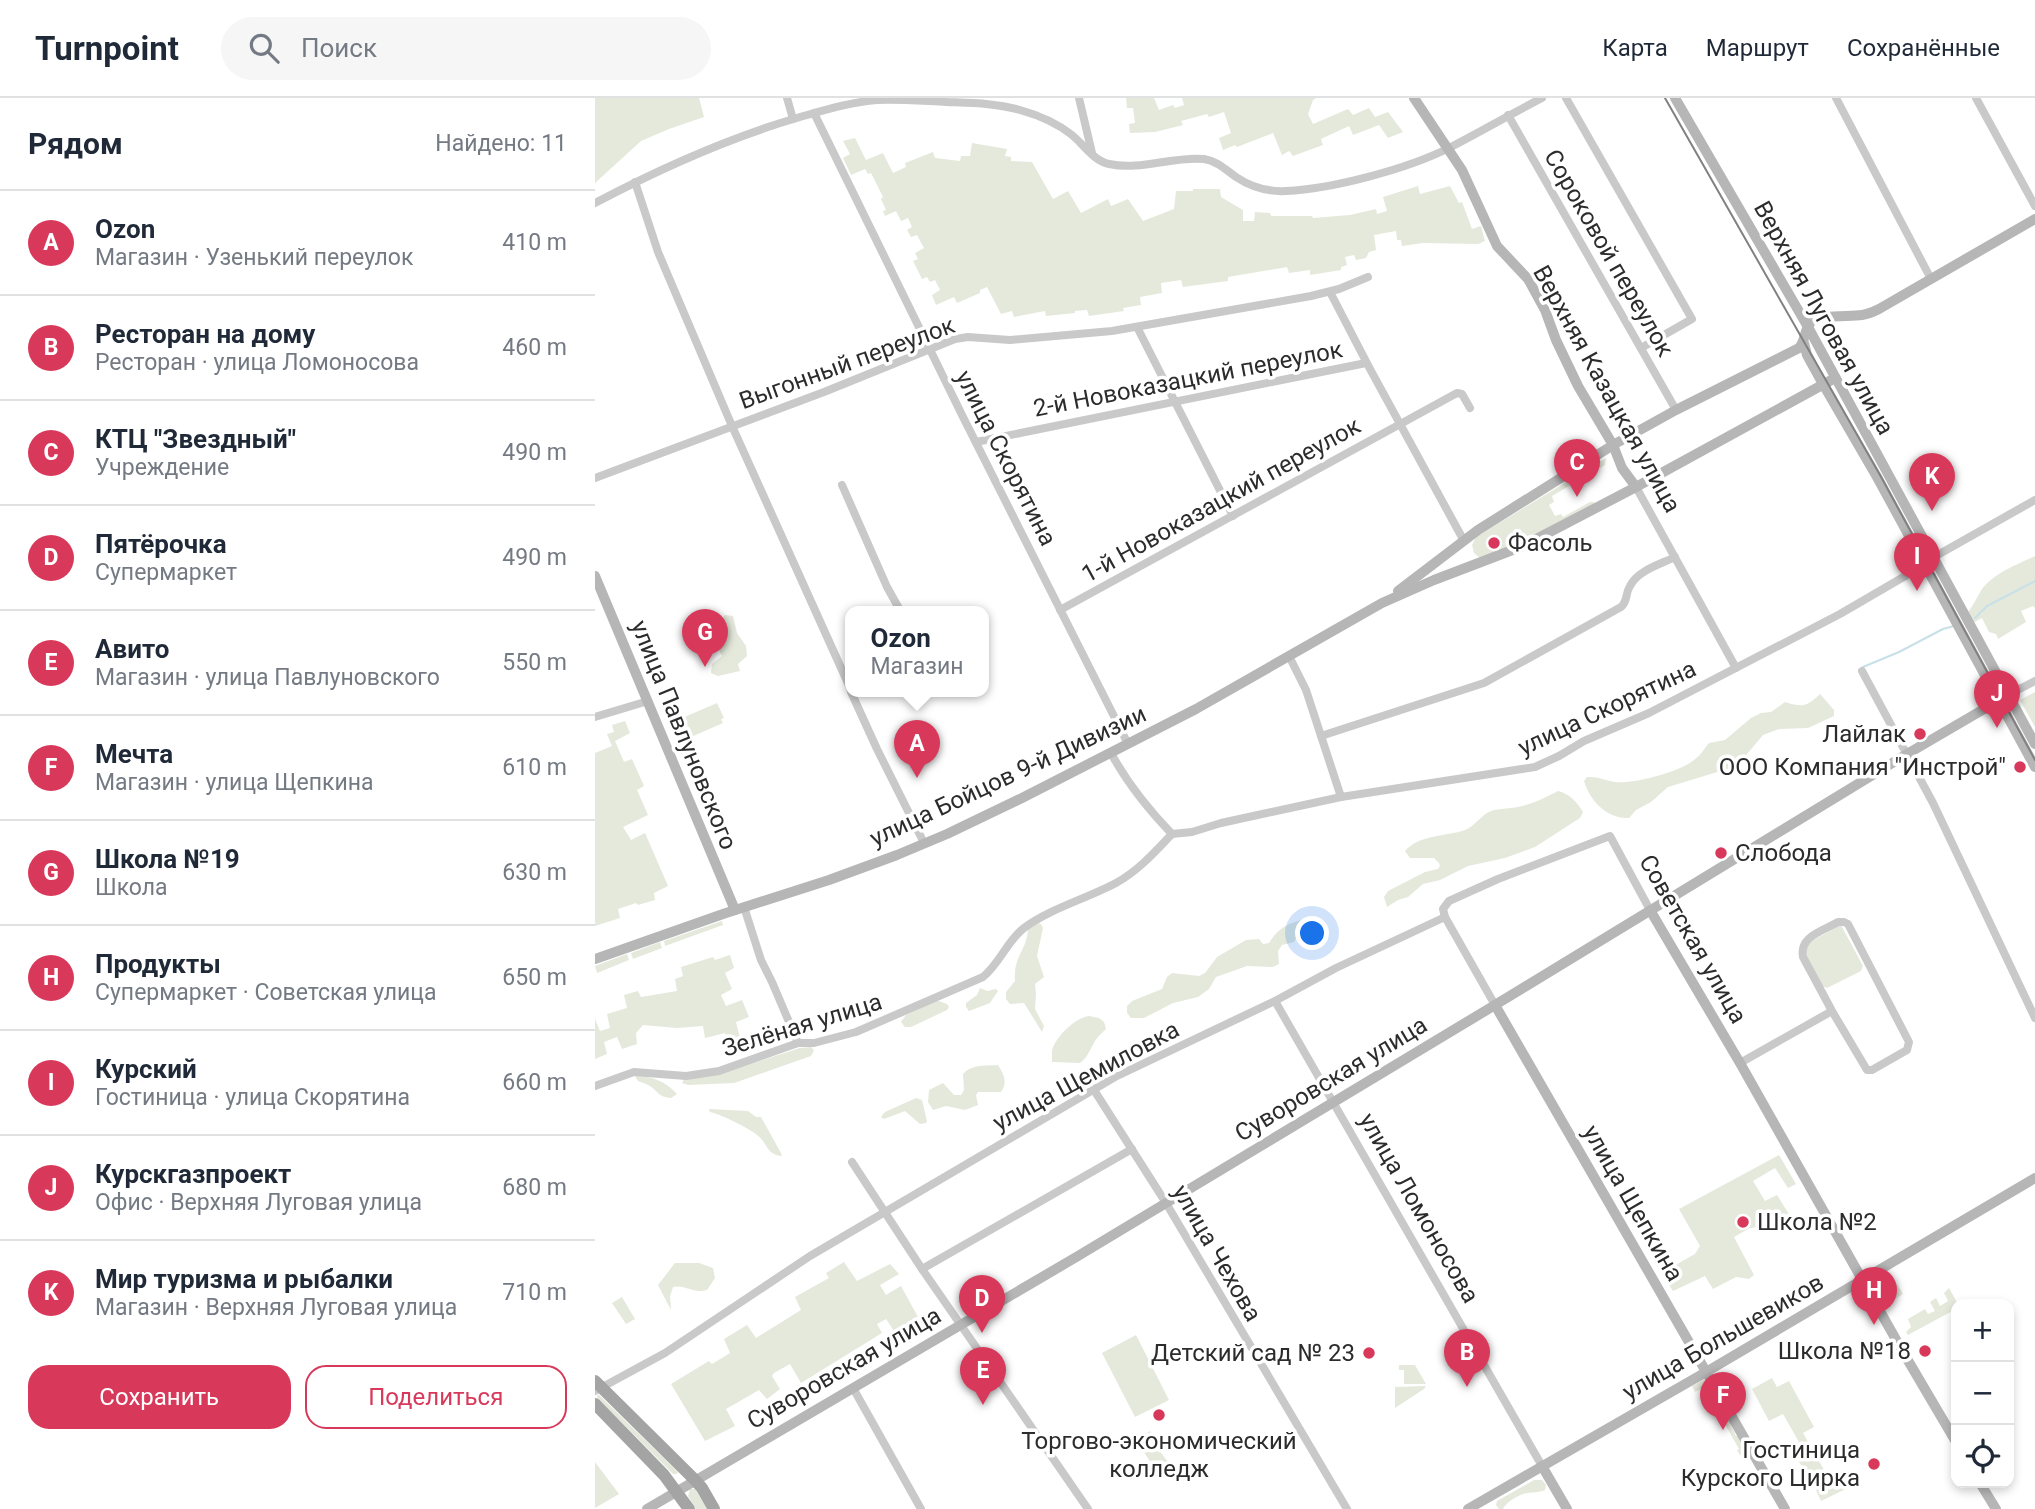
<!DOCTYPE html>
<html lang="ru">
<meta charset="utf-8">
<style>
body{margin:0;font-family:Roboto,sans-serif;background:#f6f6f7;color:#1f2937}
.controls{position:absolute;right:21px;bottom:21px;display:grid;overflow:hidden;border-radius:14px;box-shadow:0 4px 10px #0003}
.controls button{width:63px;height:63px;display:grid;place-items:center;padding:0;border:0;border-bottom:2px solid #e0e1e3;background:#fff;color:#1f2937;font:35px sans-serif}
.you{position:absolute;left:718px;top:836px;width:24px;height:24px;margin:-18px;border:5px solid #fff;border-radius:50%;background:#1a73e8;box-shadow:0 0 0 10px #1a73e833}
.badge{display:grid;place-items:center;width:46px;height:46px;border-radius:50%;background:#d8395b;color:#fff;font-size:23px;font-weight:700}
.pin{position:absolute;translate:-50% -58px;filter:drop-shadow(0 2px 4px #0008)}
.pin::after{content:'';position:absolute;top:37px;width:24px;height:21px;background:inherit;clip-path:polygon(0 0,100% 0,50% 100%)}
.popup{position:absolute;left:250px;top:508px;width:144px;height:91px;box-sizing:border-box;display:grid;place-content:center;border-radius:14px;background:#fff;filter:drop-shadow(0 2px 5px #0005);font-size:23px;white-space:nowrap;color:#747a83}
.popup b{font-size:26px;color:#1f2937}
.popup::after{content:'';position:absolute;left:50%;top:100%;margin-left:-14px;border:14px solid transparent;border-top-color:#fff}
.list{margin:0;padding:0;list-style:none}
h2{display:flex;justify-content:space-between;align-items:center;height:91px;margin:0;padding:0 28px;font-size:30px}
h2 small{font-size:23px;font-weight:400;color:#747a83}
.list li{display:grid;grid-template-columns:46px 1fr auto;gap:21px;align-items:center;box-sizing:border-box;height:105px;padding:0 28px;border-top:2px solid #e0e1e3}
.list b{display:block;font-size:26px;white-space:nowrap}
.list p{margin:0;font-size:23px;white-space:nowrap;color:#747a83}
.list em{font-size:23px;font-style:normal;color:#747a83}
.actions{display:flex;gap:14px;padding:21px 28px}
.actions a{flex:1;padding:16px 0;border:2px solid #d8395b;border-radius:21px;text-align:center;font-size:24px;color:#d8395b}
.actions .main{background:#d8395b;color:#fff}
.icon{flex:none;width:38px;height:38px;fill:none;stroke:currentColor;stroke-width:2;stroke-linecap:round;stroke-linejoin:round}
.map{position:relative;flex:none;width:1440px;height:1411px;overflow:hidden}
header{display:flex;align-items:center;gap:42px;box-sizing:border-box;height:98px;padding:0 35px;background:#fff;border-bottom:2px solid #e0e1e3}
header strong{font-size:33px}
nav{display:flex;gap:38px;margin-inline-start:auto;font-size:24px}
.search{width:490px;height:63px;background:#f6f6f7;display:flex;align-items:center;gap:18px;box-sizing:border-box;padding:0 24px;border-radius:38px;color:#747a83;font-size:26px}
main{display:flex}
aside{flex:1;background:#fff}
.map>svg:first-child{display:block}
.green{fill:#e4e9db}
.lines{fill:none;stroke-linecap:round;stroke-linejoin:round}
.stream{stroke:#c8e0e8;stroke-width:2}
.street{stroke:#c9c9c9;stroke-width:8}
.secondary{stroke:#b6b6b6;stroke-width:10}
.primary{stroke:#a4a4a4;stroke-width:12}
.tram{stroke:#818181;stroke-width:2}
.poi-dot{fill:#d8395b;stroke:#fff;stroke-width:2.5}
.labels{text-anchor:middle;stroke-width:7;stroke-linejoin:round;paint-order:stroke}
.street-label{font-size:24px;fill:#2c2c2c;stroke:#fff}
.poi-label{font-size:24px;fill:#2c2c2c;stroke:#fff;text-anchor:end}
</style>
<header>
<strong>Turnpoint</strong>
<div class="search"><svg class="icon" aria-label="search" viewBox="0 0 24 24"><circle cx="10" cy="10" r="6"/><path d="M15 15l6 6"/></svg>Поиск</div>
<nav><a>Карта</a><a>Маршрут</a><a>Сохранённые</a></nav>
</header>
<main>
<aside>
<h2>Рядом<small>Найдено: 11</small></h2>
<ul class="list">
<li><span class="badge">A</span><div><b>Ozon</b><p>Магазин · Узенький переулок</p></div><em>410 m</em></li>
<li><span class="badge">B</span><div><b>Ресторан на дому</b><p>Ресторан · улица Ломоносова</p></div><em>460 m</em></li>
<li><span class="badge">C</span><div><b>КТЦ &quot;Звездный&quot;</b><p>Учреждение</p></div><em>490 m</em></li>
<li><span class="badge">D</span><div><b>Пятёрочка</b><p>Супермаркет</p></div><em>490 m</em></li>
<li><span class="badge">E</span><div><b>Авито</b><p>Магазин · улица Павлуновского</p></div><em>550 m</em></li>
<li><span class="badge">F</span><div><b>Мечта</b><p>Магазин · улица Щепкина</p></div><em>610 m</em></li>
<li><span class="badge">G</span><div><b>Школа №19</b><p>Школа</p></div><em>630 m</em></li>
<li><span class="badge">H</span><div><b>Продукты</b><p>Супермаркет · Советская улица</p></div><em>650 m</em></li>
<li><span class="badge">I</span><div><b>Курский</b><p>Гостиница · улица Скорятина</p></div><em>660 m</em></li>
<li><span class="badge">J</span><div><b>Курскгазпроект</b><p>Офис · Верхняя Луговая улица</p></div><em>680 m</em></li>
<li><span class="badge">K</span><div><b>Мир туризма и рыбалки</b><p>Магазин · Верхняя Луговая улица</p></div><em>710 m</em></li>
</ul>
<div class="actions"><a class="main">Сохранить</a><a>Поделиться</a></div>
</aside>
<div class="map">
<svg width="1440" height="1411" viewBox="0 0 1440 1411">
<rect width="100%" height="100%" fill="#fff"/>
<g class="green">
<polygon points="0,0 104,0 109,19 74,31 46,43 0,85"/>
<polygon points="531,0 559,0 564,12 578,7 580,10 589,7 587,0 721,0 718,2 713,16 718,26 753,11 758,17 774,10 780,19 793,14 808,34 793,40 784,27 758,37 754,28 726,41 728,47 698,58 694,53 687,57 678,35 642,49 640,47 628,52 624,40 636,35 629,14 614,19 612,16 586,23 588,27 560,34 535,35 534,26 540,25 538,10 532,10"/>
<polygon points="260,40 271,62 288,55 298,75 311,69 310,65 338,54 340,60 365,63 366,58 375,58 377,45 412,51 410,58 416,59 416,63 437,64 458,101 473,93 486,115 513,101 516,108 533,101 548,123 579,111 581,93 598,93 598,91 625,91 626,99 648,112 648,123 659,123 660,114 675,115 676,118 717,118 718,120 755,117 781,111 782,116 792,113 788,99 823,88 825,96 855,88 864,105 867,104 877,131 886,128 890,143 883,146 828,145 807,148 806,142 802,142 801,133 779,137 781,152 774,154 771,160 761,162 759,157 750,159 752,167 746,169 746,172 715,177 715,172 694,175 692,169 633,179 633,183 588,189 586,182 566,185 567,195 545,199 546,207 528,210 529,213 494,218 492,212 480,213 480,215 451,218 450,213 419,219 417,213 406,216 392,189 385,192 385,195 362,205 359,199 341,207 337,197 345,192 340,182 335,184 332,179 327,181 318,163 323,161 320,155 329,150 322,137 316,139 312,132 317,129 313,120 306,123 301,113 290,118 288,113 291,112 286,101 288,99 276,75 273,76 270,71 256,77 248,60 255,56 248,43"/>
<polygon points="1011,360 1010,367 957,398 959,404 954,407 960,418 966,416 968,419 995,404 999,404 1000,406 926,445 885,460 879,455 877,447 881,439"/>
<path d="M1440,458V510L1438,508L1426,513L1431,524L1403,541L1401,536L1394,534L1387,520L1378,525L1372,515C1379,507 1382,499 1387,491C1399,475 1423,466 1440,458Z"/>
<polygon points="130,517 138,518 142,535 151,548 152,558 143,566 145,573 123,578 116,575 117,566 127,558 120,545 129,533 126,522"/>
<polygon points="1440,594 1440,629 1425,602"/>
<path d="M1225,596L1239,612V618L1213,630L1184,631L1168,637L1142,668L1073,689L1056,704L1041,712L1034,720C1012,721 995,703 989,683L992,679C1006,678 1016,686 1030,684C1048,683 1086,673 1099,662C1105,658 1109,651 1114,645L1130,642L1156,620L1166,615L1176,614L1190,604C1209,610 1212,608 1225,596Z"/>
<polygon points="122,605 129,620 126,621 128,625 87,643 84,637 89,634 85,625 80,627 78,624"/>
<polygon points="30,623 35,635 20,643 29,664 37,661 49,688 42,692 53,717 28,729 36,742 50,735 73,788 59,795 60,802 43,807 41,805 23,811 25,820 0,828 0,655 17,648 12,636 19,634 17,627"/>
<path d="M963,693C975,696 982,704 988,714L985,720L940,749L910,760L873,768L845,782L828,786L813,799L803,802L792,809L789,799L793,793L830,774L843,771L845,768L844,765L839,760H815L810,753C825,736 850,739 870,732C880,728 886,717 896,713C905,710 914,711 923,709C938,706 950,700 963,693Z"/>
<path d="M712,820L715,825L705,832L699,844L687,847L683,853L684,866L678,869L652,868L621,879L614,891L603,899L578,905L549,920H536L532,915V908L537,903L567,891L572,879L577,875L604,878L610,875L622,859L651,842L664,841L668,846L674,845C685,828 693,826 712,820Z"/>
<polygon points="127,823 128,827 70,848 69,843"/>
<path d="M442,825L446,826L448,830L442,858L449,879L440,886L441,896L440,911L449,928L447,934L429,905L415,906L411,901V894L420,883C418,858 431,854 433,832Z"/>
<polygon points="1246,827 1268,868 1266,873 1232,890 1227,888 1210,854 1213,845"/>
<polygon points="65,844 67,850 38,861 36,855"/>
<polygon points="32,856 34,862 2,875 0,868"/>
<polygon points="135,857 139,870 130,875 137,891 126,897 131,908 147,902 154,919 141,924 145,940 133,943 130,935 110,940 108,928 82,930 48,927 41,935 42,946 27,951 22,939 9,944 12,956 0,961 0,921 5,933 15,930 12,916 32,910 29,897 43,893 46,899 82,893 80,881 88,878 86,869 118,859 120,862"/>
<polygon points="385,890 392,893 401,891 403,893 395,905 374,913 371,909 371,905 382,897"/>
<polygon points="341,902 352,906 354,909 352,912 316,929 310,929 306,924 311,917"/>
<path d="M494,918L504,920L509,924L511,931C507,935 501,940 499,945C494,953 493,959 485,965L457,964C457,960 457,956 457,953C460,939 481,919 494,918Z"/>
<polygon points="216,949 219,952 216,958 139,985 93,987 87,985 89,981 121,977 205,950"/>
<path d="M403,967C409,977 413,984 406,994H383L381,997L383,1007L370,1012L351,1008L338,1012L333,1004L334,992L348,985L359,997H366L369,992L368,976C377,966 390,968 403,967Z"/>
<path d="M40,978C57,978 70,983 82,996L76,1000C62,999 63,992 53,987C50,985 46,984 43,983Z"/>
<polygon points="321,1000 327,1002 332,1023 331,1025 325,1026 310,1013 289,1021 286,1019 290,1014"/>
<path d="M114,1011L153,1013L161,1019H166L186,1055L187,1058C171,1057 173,1045 162,1037C154,1030 125,1016 115,1014Z"/>
<polygon points="1184,1057 1201,1086 1193,1090 1180,1070 1158,1083 1170,1103 1182,1097 1200,1126 1155,1130 1139,1139 1159,1177 1154,1181 1141,1179 1118,1191 1110,1178 1078,1193 1066,1175 1100,1156 1105,1148 1084,1111"/>
<polygon points="249,1164 262,1183 295,1166 304,1176 285,1187 291,1197 306,1188 323,1219 299,1233 291,1221 282,1226 287,1235 206,1285 195,1266 179,1275 177,1278 185,1291 172,1301 164,1292 131,1311 140,1328 110,1343 76,1286 114,1263 117,1266 135,1255 129,1241 152,1227 161,1240 206,1212 200,1199 234,1180 231,1175"/>
<path d="M80,1165H104L118,1170L120,1180L112,1192C97,1196 91,1186 78,1189L75,1198L76,1212L63,1187Z"/>
<polygon points="1297,1178 1308,1196 1295,1204 1284,1185"/>
<polygon points="1354,1190 1363,1206 1361,1211 1313,1237 1311,1234 1316,1229 1313,1221 1330,1211 1333,1216 1340,1213 1335,1204 1341,1200 1345,1208 1353,1203 1349,1195"/>
<polygon points="27,1199 40,1221 31,1226 17,1205"/>
<polygon points="541,1237 574,1302 540,1319 507,1255"/>
<polygon points="804,1267 820,1267 831,1286 809,1286 809,1272 804,1272"/>
<polygon points="1177,1280 1182,1289 1194,1283 1219,1329 1208,1335 1237,1386 1253,1378 1259,1387 1226,1403 1221,1392 1223,1390 1215,1374 1211,1376 1196,1349 1204,1344 1188,1316 1174,1323 1157,1291"/>
<polygon points="1108,1282 1111,1282 1117,1292 1116,1294 1121,1303 1118,1307 1108,1290 1100,1294 1097,1288"/>
<polygon points="831,1288 829,1291 800,1310 800,1289"/>
<polygon points="3,1296 78,1369 83,1374 82,1376 78,1376 2,1300"/>
<polygon points="1125,1311 1128,1311 1141,1338 1144,1337 1151,1352 1145,1357 1142,1352 1144,1351 1122,1312"/>
<polygon points="555,1333 561,1342 558,1344 578,1371 570,1377 563,1375 544,1347 546,1339"/>
<polygon points="0,1364 24,1396 0,1410"/>
<path d="M939,1382H947L951,1387L950,1392C942,1395 940,1394 932,1395C924,1396 911,1404 908,1411H904L901,1407L902,1403Z"/>
<polygon points="95,1391 100,1391 102,1394 113,1411 101,1411 93,1398"/>
</g>
<g class="lines">
<g class="stream">
<polyline points="1380,520 1392,508 1440,483"/>
<polyline points="1268,569 1304,554 1348,531 1359,528"/>
</g>
<g class="street">
<polyline points="192,0 198,21"/>
<polyline points="484,0 497,55"/>
<polyline points="971,0 1097,221 1046,250"/>
<polyline points="1241,0 1336,181"/>
<polyline points="1381,0 1440,108"/>
<polyline points="219,15 368,319 533,646"/>
<polyline points="913,17 1081,312"/>
<polyline points="40,84 63,154 137,328 256,592"/>
<path d="M0,105C66,70 133,40 205,19C230,12 256,4 282,2C305,1 328,3 351,4C376,5 401,5 425,12C443,17 462,25 477,37C489,47 499,63 514,66C545,73 578,58 609,61C622,63 631,72 641,79C656,89 673,94 691,93C737,91 812,71 854,50C885,34 916,16 947,0"/>
<polyline points="735,194 775,271 869,443"/>
<polyline points="542,229 638,418"/>
<polyline points="381,344 771,265"/>
<polyline points="0,380 229,294 360,241 373,239 415,242 517,233 716,198 744,191 773,179"/>
<polyline points="247,387 292,489 306,514"/>
<polyline points="1041,389 1141,570"/>
<polyline points="465,512 862,295 867,296 875,310"/>
<polyline points="694,558 711,592 746,699"/>
<polyline points="1267,573 1338,705 1440,920"/>
<polyline points="256,594 282,651 329,745"/>
<polyline points="1413,597 1440,583"/>
<polyline points="0,619 53,603"/>
<path d="M726,638L889,585L1026,509C1033,503 1030,496 1035,488C1043,472 1066,466 1080,459"/>
<path d="M516,655C532,685 553,711 577,736L597,734L626,725L746,699L940,669L964,658L989,643L1054,615L1245,516L1336,463L1339,459L1440,402"/>
<polyline points="149,809 166,862 177,884 203,945"/>
<polyline points="680,903 947,1368"/>
<polyline points="900,907 850,819 848,811 854,803 903,781 1015,738 1055,812"/>
<path d="M1145,965L1237,913L1272,972H1277L1312,952L1314,944L1253,826L1249,824H1243C1228,833 1204,838 1208,859L1237,913"/>
<path d="M0,988L39,974L91,978L124,973L203,945H219L261,934L388,879C405,865 412,843 429,830C454,811 493,800 521,785C543,773 560,754 577,736"/>
<polyline points="499,992 571,1105 752,1411"/>
<polyline points="257,1064 327,1171 493,1411"/>
<polyline points="327,1171 537,1051"/>
<polyline points="258,1290 326,1411"/>
<polyline points="0,1293 70,1255 215,1158 520,979 680,903 741,870 850,819"/>
</g>
<g class="secondary">
<polyline points="819,0 867,72 902,148 933,181 950,212 961,242 983,288 1018,347 1027,370 1041,389"/>
<polyline points="1080,0 1213,229 1440,646"/>
<polyline points="1209,245 1212,257 1228,286 1282,379 1440,669"/>
<polyline points="0,478 140,812"/>
<path d="M803,493L883,432L1018,347L1081,312L1204,250C1211,242 1209,231 1216,224C1224,216 1255,219 1267,217C1273,216 1278,214 1284,211L1440,121"/>
<polyline points="1055,812 1145,965 1308,1254 1361,1344"/>
<polyline points="0,861 128,816 234,782 302,757 352,736 427,700 601,611 787,505 839,482 928,448 1041,389 1240,280"/>
<polyline points="900,907 1190,1411"/>
<polyline points="947,1368 972,1411"/>
<polyline points="1385,1385 1401,1411"/>
<polyline points="52,1411 483,1158 900,907 1312,656 1413,597"/>
<polyline points="873,1411 1111,1274 1440,1080"/>
</g>
<g class="primary">
<polyline points="0,1283 100,1382 107,1390 119,1411"/>
<polyline points="0,1306 69,1377 94,1411"/>
</g>
<polyline class="tram" points="1070,0 1285,377 1440,662"/>
</g>
<g class="poi-dot">
<circle cx="899" cy="445" r="7"/>
<circle cx="1325" cy="636" r="7"/>
<circle cx="1425" cy="669" r="7"/>
<circle cx="1126" cy="755" r="7"/>
<circle cx="1148" cy="1124" r="7"/>
<circle cx="1330" cy="1253" r="7"/>
<circle cx="774" cy="1255" r="7"/>
<circle cx="564" cy="1317" r="7"/>
<circle cx="1279" cy="1366" r="7"/>
</g>
<g class="labels">
<g class="street-label">
<text transform="translate(1014 155) rotate(60)" y="8">Сороковой переулок</text>
<text transform="translate(1229 220) rotate(61)" y="8">Верхняя Луговая улица</text>
<text transform="translate(252 265) rotate(-20)" y="8">Выгонный переулок</text>
<text transform="translate(593 281) rotate(-11)" y="8">2-й Новоказацкий переулок</text>
<text transform="translate(1012 291) rotate(61)" y="8">Верхняя Казацкая улица</text>
<text transform="translate(411 360) rotate(63)" y="8">улица Скорятина</text>
<text transform="translate(626 402) rotate(-29)" y="8">1-й Новоказацкий переулок</text>
<text transform="translate(1012 610) rotate(-25)" y="8">улица Скорятина</text>
<text transform="translate(89 637) rotate(68)" y="8">улица Павлуновского</text>
<text transform="translate(413 678) rotate(-25)" y="8">улица Бойцов 9-й Дивизии</text>
<text transform="translate(1098 841) rotate(60)" y="8">Советская улица</text>
<text transform="translate(207 927) rotate(-17)" y="8">Зелёная улица</text>
<text transform="translate(491 978) rotate(-28)" y="8">улица Щемиловка</text>
<text transform="translate(736 981) rotate(-31)" y="8">Суворовская улица</text>
<text transform="translate(1038 1105) rotate(60)" y="8">улица Щепкина</text>
<text transform="translate(824 1110) rotate(60)" y="8">улица Ломоносова</text>
<text transform="translate(622 1155) rotate(60)" y="8">улица Чехова</text>
<text transform="translate(1128 1239) rotate(-30)" y="8">улица Большевиков</text>
<text transform="translate(249 1270) rotate(-30)" y="8">Суворовская улица</text>
</g>
<g class="poi-label">
<text x="913" y="453" text-anchor="start">Фасоль</text>
<text x="1311" y="644">Лайлак</text>
<text x="1411" y="677">ООО Компания "Инстрой"</text>
<text x="1140" y="763" text-anchor="start">Слобода</text>
<text x="1162" y="1132" text-anchor="start">Школа №2</text>
<text x="1316" y="1261">Школа №18</text>
<text x="760" y="1263">Детский сад № 23</text>
<text x="564" y="1351" text-anchor="middle">Торгово-экономический<tspan x="564" dy="28">колледж</tspan></text>
<text x="1265" y="1360">Гостиница<tspan x="1265" dy="28">Курского Цирка</tspan></text>
</g>
</g>
</svg>
<div class="controls">
<button>+</button>
<button>−</button>
<button><svg class="icon" aria-label="locate" viewBox="0 0 24 24"><circle cx="12" cy="12" r="6"/><path d="M12 2v4M12 18v4M2 12h4M18 12h4"/></svg></button>
</div>
<div class="you"></div>
<div class="pin badge" style="left:322px;top:680px">A</div>
<div class="popup"><b>Ozon</b>Магазин</div>
<div class="pin badge" style="left:872px;top:1289px">B</div>
<div class="pin badge" style="left:982px;top:399px">C</div>
<div class="pin badge" style="left:387px;top:1235px">D</div>
<div class="pin badge" style="left:388px;top:1307px">E</div>
<div class="pin badge" style="left:1128px;top:1332px">F</div>
<div class="pin badge" style="left:110px;top:569px">G</div>
<div class="pin badge" style="left:1279px;top:1227px">H</div>
<div class="pin badge" style="left:1322px;top:493px">I</div>
<div class="pin badge" style="left:1402px;top:630px">J</div>
<div class="pin badge" style="left:1337px;top:413px">K</div>
</div>
</main>
